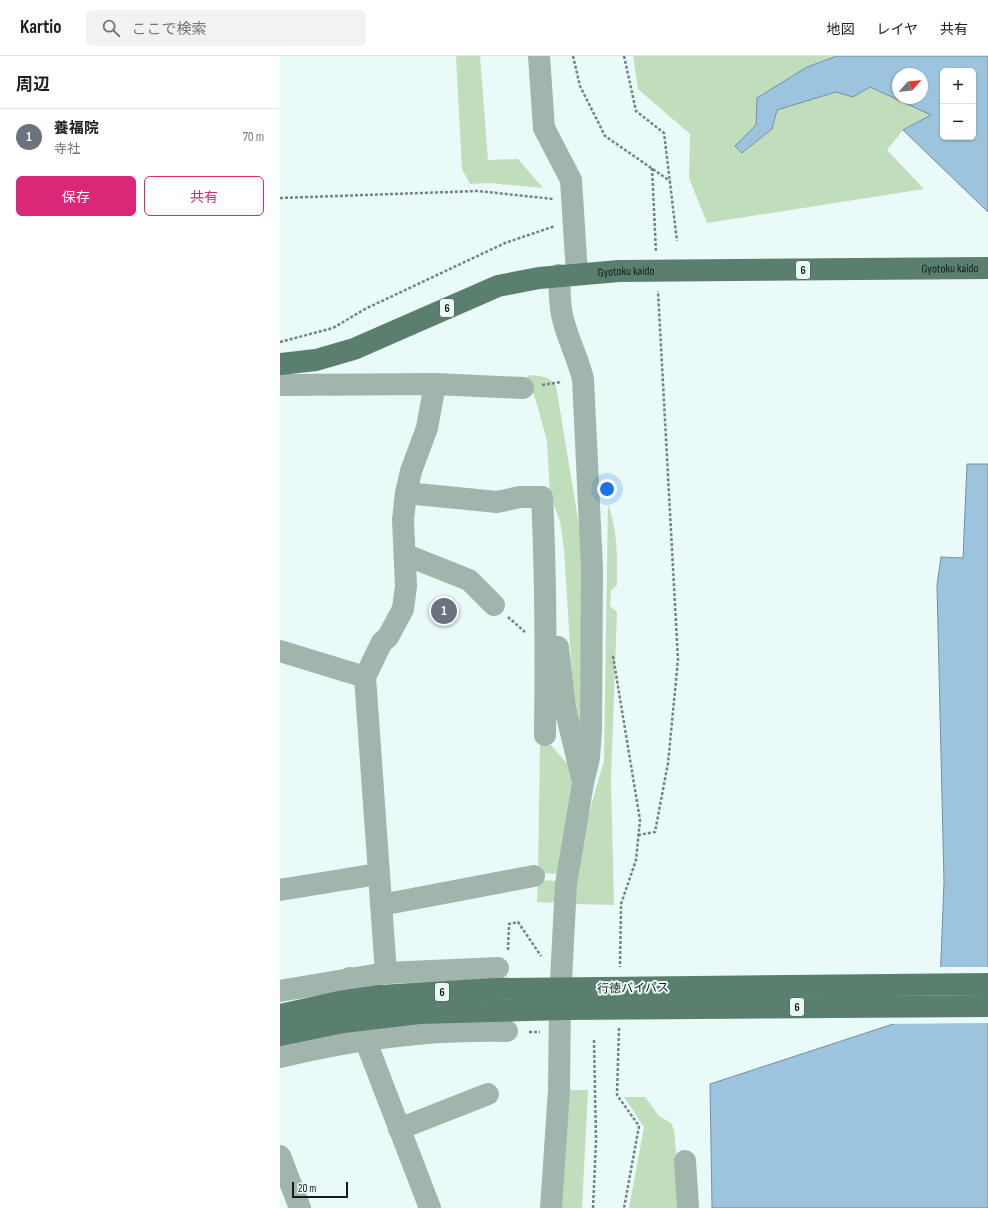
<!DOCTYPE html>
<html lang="ja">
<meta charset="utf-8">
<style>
body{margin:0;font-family:"Sofia Sans Condensed","Noto Sans JP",sans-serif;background:#f2f2f2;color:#202124}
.controls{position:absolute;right:12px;top:12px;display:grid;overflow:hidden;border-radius:6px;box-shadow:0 1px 3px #0004}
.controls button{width:36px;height:36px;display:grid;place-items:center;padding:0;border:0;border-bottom:1px solid #e0e0e0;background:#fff;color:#202124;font:20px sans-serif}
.compass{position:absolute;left:612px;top:12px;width:36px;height:36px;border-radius:50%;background:#fff;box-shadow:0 1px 3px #0004;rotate:63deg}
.scale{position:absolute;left:12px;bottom:10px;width:56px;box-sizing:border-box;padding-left:4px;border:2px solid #151b1a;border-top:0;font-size:11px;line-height:14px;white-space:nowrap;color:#151b1a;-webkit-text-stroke:3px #e9faf8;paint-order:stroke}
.you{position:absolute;left:327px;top:433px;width:14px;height:14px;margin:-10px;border:3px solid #fff;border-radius:50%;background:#1a73e8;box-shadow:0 0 0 6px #1a73e833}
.badge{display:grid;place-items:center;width:26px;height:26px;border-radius:50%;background:#db2777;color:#fff;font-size:13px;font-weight:700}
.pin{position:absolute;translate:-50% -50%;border:2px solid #fff;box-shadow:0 1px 4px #0006}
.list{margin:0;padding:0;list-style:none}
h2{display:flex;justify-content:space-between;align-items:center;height:52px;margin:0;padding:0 16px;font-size:17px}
h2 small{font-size:13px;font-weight:400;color:#757577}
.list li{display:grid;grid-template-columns:26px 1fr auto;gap:12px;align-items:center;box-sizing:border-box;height:56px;padding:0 16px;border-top:1px solid #e0e0e0}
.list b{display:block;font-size:15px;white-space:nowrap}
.list p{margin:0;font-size:13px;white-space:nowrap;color:#757577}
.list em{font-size:13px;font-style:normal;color:#757577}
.actions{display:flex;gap:8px;padding:12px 16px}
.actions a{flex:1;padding:9px 0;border:1px solid #db2777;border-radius:6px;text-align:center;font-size:14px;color:#db2777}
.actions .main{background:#db2777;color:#fff}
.icon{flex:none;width:22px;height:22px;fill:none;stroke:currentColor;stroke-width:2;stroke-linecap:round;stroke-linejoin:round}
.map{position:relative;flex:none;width:708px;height:1152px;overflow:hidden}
header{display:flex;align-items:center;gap:24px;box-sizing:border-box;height:56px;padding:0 20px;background:#fff;border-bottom:1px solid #e0e0e0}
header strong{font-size:19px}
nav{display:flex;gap:22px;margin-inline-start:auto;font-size:14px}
.search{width:280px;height:36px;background:#f2f2f2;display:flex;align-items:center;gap:10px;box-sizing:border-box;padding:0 14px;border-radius:6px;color:#757577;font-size:15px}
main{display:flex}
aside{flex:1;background:#fff}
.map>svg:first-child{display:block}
.green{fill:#c1debc}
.water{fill:#9cc4de;stroke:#7491a3;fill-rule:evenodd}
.pier{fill:#e9faf8}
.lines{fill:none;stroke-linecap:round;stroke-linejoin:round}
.path{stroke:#788381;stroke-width:2.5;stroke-dasharray:3 2;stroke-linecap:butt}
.minor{stroke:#a2b5ac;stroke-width:22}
.major{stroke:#5b7f6e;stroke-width:22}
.labels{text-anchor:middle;stroke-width:4;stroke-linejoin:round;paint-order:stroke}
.shield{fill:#e9faf8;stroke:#555e5d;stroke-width:1}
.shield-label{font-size:11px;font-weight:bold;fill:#151b1a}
.street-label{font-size:12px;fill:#151b1a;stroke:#e9faf8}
</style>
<header>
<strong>Kartio</strong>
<div class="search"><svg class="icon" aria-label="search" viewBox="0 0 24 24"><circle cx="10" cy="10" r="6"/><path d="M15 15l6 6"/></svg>ここで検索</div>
<nav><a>地図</a><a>レイヤ</a><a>共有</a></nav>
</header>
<main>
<aside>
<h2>周辺<small></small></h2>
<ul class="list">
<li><span class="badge" style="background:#6b7280">1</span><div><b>養福院</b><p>寺社</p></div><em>70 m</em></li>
</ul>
<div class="actions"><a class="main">保存</a><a>共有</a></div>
</aside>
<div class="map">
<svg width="708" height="1152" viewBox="0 0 708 1152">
<rect width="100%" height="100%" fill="#e9faf8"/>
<g class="green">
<polygon points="176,0 200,0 208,104 238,103 263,132 210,127 190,128 182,113"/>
<polygon points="353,0 557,0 527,11 477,42 476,69 455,90 463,97 491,74 497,54 556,36 573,41 590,31 652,59 623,74 607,94 644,133 427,167 409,122 410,78 358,33"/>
<path d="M247,319C259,320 269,319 276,330L303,493L300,701L292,619L284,494L280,465L270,439L267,385L256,345Z"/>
<path d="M328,448C338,478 337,498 337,529L331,534L330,550L337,556L331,723L334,849L291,848C297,800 310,751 324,705Z"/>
<polygon points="260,689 271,689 298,720 280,818 258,817"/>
<polygon points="258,824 279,825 276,847 257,846"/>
<polygon points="287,1034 308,1034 302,1152 277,1152"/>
<polygon points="344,1041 365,1041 379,1060 391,1067 394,1074 399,1128 397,1152 349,1152 364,1071"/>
</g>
<g class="water">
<path d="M557,0H708V156L623,74L651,59L590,31L573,41L556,36L497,54L492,73L462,97L455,90L476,69L477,42L527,11ZM663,15H693V81H663ZM618,18H642V42H618Z"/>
<polygon points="687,408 708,408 708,1152 432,1152 430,1028 659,953 664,826 657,529 661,501 683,502"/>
</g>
<polygon class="pier" points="659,911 708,911 708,967 605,968 657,951"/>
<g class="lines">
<g class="path">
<polyline points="293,0 300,30 325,80 390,125"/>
<polyline points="344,0 356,55 384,77 397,185"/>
<polyline points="372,112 376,196"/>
<polyline points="0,142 198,135 273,143"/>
<polyline points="0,286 53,272 85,253 225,187 275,170"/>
<polyline points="262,329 282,326"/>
<polyline points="228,561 245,576"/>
<polyline points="333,600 360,764 356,804 341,848 340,911"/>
<polyline points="358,779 375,776 388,707 398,604 378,235"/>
<polyline points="228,894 229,868 238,866 261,900"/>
<polyline points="339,972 337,1039 359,1070 344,1152"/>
<polyline points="249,976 260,976"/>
<polyline points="313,1152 316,1085 314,984"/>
</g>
<g class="minor">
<polyline points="259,0 264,72 291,124 297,218"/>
<polyline points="0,329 155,328 243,332"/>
<path d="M126,437L217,446L240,441H262C266,520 266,599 265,679"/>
<polyline points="126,499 189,524 214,549"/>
<polyline points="278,591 285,652 302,722"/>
<polyline points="0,595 85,621 106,917"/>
<polyline points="85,621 102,586 108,581 123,553 126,530 123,464 126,437 131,415 147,372 155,328"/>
<polyline points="0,834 98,818"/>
<polyline points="101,849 254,820"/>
<polyline points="70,922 85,983 150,1152"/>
<polyline points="0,935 106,917 218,912"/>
<path d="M0,1001C74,983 150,973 227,975"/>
<polyline points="119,1073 208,1038"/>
<polyline points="0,1100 20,1152"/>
<polyline points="405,1105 408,1152"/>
<path d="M271,1152L279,1034L280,944L286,828L303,727L309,702L311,673L312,512L303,323C298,302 288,284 283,263C279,250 280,234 279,219"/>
</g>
<g class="major">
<path id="s1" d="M0,308L36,304L74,293L218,230L259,222L339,215L708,212"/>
<polyline points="0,959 59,946 100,940 216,933 708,928"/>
<polyline points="0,979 63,966 139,957 284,953 708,950"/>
</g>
</g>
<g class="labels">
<g class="shield">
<rect x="516" y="205" width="14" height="18" rx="3"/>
<rect x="160" y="243" width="14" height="18" rx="3"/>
<rect x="155" y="927" width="14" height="18" rx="3"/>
<rect x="510" y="942" width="14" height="18" rx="3"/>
</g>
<g class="shield-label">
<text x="523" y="218">6</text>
<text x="167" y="256">6</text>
<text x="162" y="940">6</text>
<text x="517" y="955">6</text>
</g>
<g class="street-label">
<text dy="4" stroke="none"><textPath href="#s1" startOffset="686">Gyotoku kaido</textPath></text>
<text dy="4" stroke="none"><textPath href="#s1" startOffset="362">Gyotoku kaido</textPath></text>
<text transform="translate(353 932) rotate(-1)" y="4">行徳バイパス</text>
</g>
</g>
</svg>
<div class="controls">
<button>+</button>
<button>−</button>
</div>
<svg class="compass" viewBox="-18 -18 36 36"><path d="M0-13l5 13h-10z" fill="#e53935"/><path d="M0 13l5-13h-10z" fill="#757577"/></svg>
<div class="scale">20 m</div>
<div class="you"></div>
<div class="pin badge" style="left:164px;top:555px;background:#6b7280">1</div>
</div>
</main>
